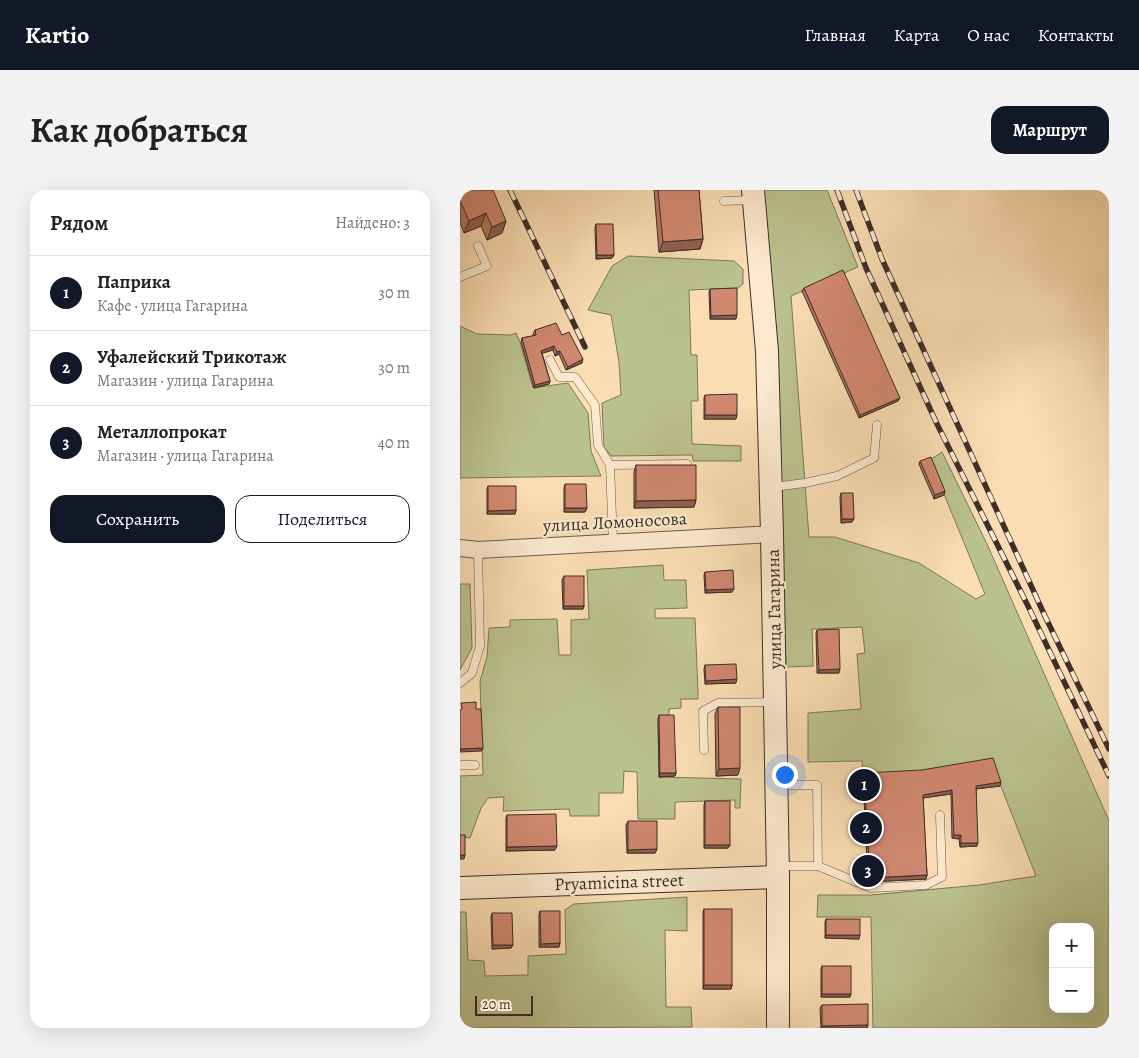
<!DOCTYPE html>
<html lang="ru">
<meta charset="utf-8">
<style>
body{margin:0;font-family:Alegreya,serif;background:#f2f2f2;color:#222}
.controls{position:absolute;right:15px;bottom:15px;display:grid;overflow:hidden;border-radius:10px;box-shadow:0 5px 20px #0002}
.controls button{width:45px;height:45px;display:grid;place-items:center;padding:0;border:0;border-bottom:1px solid #e0e0e0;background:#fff;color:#222;font:25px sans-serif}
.scale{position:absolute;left:15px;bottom:12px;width:58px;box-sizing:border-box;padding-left:5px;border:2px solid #3d2e29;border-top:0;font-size:14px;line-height:18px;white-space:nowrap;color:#3d2e29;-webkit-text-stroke:4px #fce9ce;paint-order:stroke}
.you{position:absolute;left:324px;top:584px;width:18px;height:18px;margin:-12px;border:4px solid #fff;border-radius:50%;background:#1a73e8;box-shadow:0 0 0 8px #1a73e833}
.badge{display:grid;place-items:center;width:32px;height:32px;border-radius:50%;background:#111827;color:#fff;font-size:16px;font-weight:700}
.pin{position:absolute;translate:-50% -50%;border:2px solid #fff;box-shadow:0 1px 5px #0006}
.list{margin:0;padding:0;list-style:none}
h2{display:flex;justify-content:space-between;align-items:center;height:65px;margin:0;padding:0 20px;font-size:21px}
h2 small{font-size:16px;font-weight:400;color:#767676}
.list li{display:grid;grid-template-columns:32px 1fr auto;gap:15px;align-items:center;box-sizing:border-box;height:75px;padding:0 20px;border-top:1px solid #e0e0e0}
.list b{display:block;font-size:19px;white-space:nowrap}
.list p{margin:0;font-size:16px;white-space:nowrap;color:#767676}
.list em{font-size:16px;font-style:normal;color:#767676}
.actions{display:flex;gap:10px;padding:15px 20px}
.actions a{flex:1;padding:11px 0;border:1px solid #111827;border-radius:15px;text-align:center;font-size:18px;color:#111827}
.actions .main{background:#111827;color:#fff}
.map{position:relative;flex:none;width:649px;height:838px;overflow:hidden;border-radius:15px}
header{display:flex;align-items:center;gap:30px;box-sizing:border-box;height:70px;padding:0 25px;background:#111827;color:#fff}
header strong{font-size:24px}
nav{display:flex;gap:28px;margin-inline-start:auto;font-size:18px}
.intro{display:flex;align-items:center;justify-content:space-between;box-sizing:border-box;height:120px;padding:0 30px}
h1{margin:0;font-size:35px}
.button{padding:12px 22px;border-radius:15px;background:#111827;color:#fff;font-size:18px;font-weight:700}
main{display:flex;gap:30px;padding:0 30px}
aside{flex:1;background:#fff;border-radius:15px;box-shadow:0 5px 20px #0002}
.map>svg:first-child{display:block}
.green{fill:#bbc28f;stroke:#7c785c;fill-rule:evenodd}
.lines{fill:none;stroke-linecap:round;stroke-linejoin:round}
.lane-casing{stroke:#6c5a4c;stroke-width:9}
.street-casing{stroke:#6c5a4c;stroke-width:18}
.secondary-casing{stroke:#3d2e29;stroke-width:24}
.lane{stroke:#fce9ce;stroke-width:8}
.street{stroke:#fce9ce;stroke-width:16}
.secondary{stroke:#fce9ce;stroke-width:22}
.rail-casing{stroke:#3d2e29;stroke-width:5.5}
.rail{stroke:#fce9ce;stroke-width:4;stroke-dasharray:11;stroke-linecap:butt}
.wall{fill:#b47561;stroke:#3d2e29}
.shaded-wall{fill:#925f4f;stroke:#3d2e29}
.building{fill:#d18871;stroke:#3d2e29}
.labels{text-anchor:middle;stroke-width:4.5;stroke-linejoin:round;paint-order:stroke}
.street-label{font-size:18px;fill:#3d2e29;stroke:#fce9ce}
</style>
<header>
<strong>Kartio</strong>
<nav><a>Главная</a><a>Карта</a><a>О нас</a><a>Контакты</a></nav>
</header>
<div class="intro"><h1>Как добраться</h1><a class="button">Маршрут</a></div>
<main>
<aside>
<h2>Рядом<small>Найдено: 3</small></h2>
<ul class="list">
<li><span class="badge">1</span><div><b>Паприка</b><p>Кафе · улица Гагарина</p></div><em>30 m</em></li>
<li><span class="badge">2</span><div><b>Уфалейский Трикотаж</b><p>Магазин · улица Гагарина</p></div><em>30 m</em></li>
<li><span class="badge">3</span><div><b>Металлопрокат</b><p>Магазин · улица Гагарина</p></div><em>40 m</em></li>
</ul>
<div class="actions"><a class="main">Сохранить</a><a>Поделиться</a></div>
</aside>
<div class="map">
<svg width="649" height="838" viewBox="0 0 649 838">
<rect width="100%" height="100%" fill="#faddb3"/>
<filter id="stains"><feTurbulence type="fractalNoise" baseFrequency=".004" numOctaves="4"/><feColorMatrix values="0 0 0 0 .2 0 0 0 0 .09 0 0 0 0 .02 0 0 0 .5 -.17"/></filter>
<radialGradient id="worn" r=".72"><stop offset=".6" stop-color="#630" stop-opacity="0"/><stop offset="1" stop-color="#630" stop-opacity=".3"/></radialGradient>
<g class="green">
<path d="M303,0H367L398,77L331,106L349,347H375L459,373L516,409L525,404L470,270L482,262L527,354L649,631V838H413L411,727H357L358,705H411L519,695L576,686L531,571L460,584L403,586L402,571L348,572V523L401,519L397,464L405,463L402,437L352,439L353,476L326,477L319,215ZM593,737H630V819H593Z"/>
<polygon points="168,66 274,71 283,79 283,94 278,98 229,100 231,165 237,165 238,211 231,211 232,254 281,256 281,271 233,271 232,265 151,266 144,257 142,213 161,205 159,172 151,125 128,120 152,76"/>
<polygon points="0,136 17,144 51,145 56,143 60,152 73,198 108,193 128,223 131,261 141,286 0,288"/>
<polygon points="203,375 204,390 226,390 227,418 195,419 195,428 235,428 238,502 238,509 221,509 221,518 209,519 209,528 198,529 199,587 281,589 280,618 275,618 275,610 215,612 215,629 178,629 177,582 164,581 163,603 139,603 139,626 110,626 109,619 43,621 44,607 28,608 21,618 10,648 0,647 0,586 23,585 20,491 27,467 29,438 50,437 50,430 97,429 99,465 111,465 111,430 129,429 127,380"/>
<polygon points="0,394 10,394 12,458 0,480"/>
<polygon points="227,707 227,741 205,740 206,817 231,817 232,837 0,838 0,722 6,722 8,770 24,771 25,786 68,785 68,766 106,764 105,720 114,714"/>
</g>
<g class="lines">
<defs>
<g id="lane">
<polyline points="264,11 292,10"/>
<polyline points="0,87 27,76 18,56"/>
<polyline points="90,170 99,187 115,187 135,215 138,255 150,275 153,352"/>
<polyline points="150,275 227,274"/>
<polyline points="313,297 345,293 377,286 414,268 417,235"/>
<polyline points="0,493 12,483 20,456 18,360"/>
<polyline points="244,560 243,521 258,513 313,512"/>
<polyline points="0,575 15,575"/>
<polyline points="317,595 357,595 358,676"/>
<polyline points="320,676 358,676 411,698 466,695 482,687 480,625"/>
</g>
<polyline id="street" points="0,358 18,360 312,344"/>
<g id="secondary">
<polyline points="293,0 307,161 312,344 318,687 318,838"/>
<polyline points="0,698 318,687"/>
</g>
</defs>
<use href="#lane" class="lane-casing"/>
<use href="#street" class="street-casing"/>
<use href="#secondary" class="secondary-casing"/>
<use href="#lane" class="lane"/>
<use href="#street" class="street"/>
<use href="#secondary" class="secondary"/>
<defs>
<g id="rail">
<polyline points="50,0 125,157"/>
<polyline points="377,0 406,78 477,234 568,416 649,586"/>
<polyline points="396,0 422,69 584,424 649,559"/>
</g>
</defs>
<use href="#rail" class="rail-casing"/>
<use href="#rail" class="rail"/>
</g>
<g class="wall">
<polygon points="0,0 46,31 42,43 27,50 21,36 4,43 0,33"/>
<polygon points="194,0 239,0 243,49 240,59 199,62"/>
<polygon points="136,34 154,65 152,68 136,69 135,38"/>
<polygon points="344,98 438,211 399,228 342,101"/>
<polygon points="250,99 276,129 250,129 249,102"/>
<polygon points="75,140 102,145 122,173 106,180 99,164 95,166 93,160 82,163 90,191 89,194 74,198 61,152 62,148 74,146 73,144"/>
<polygon points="245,205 276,229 244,229 244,208"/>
<polygon points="460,271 484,305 474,309 459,274"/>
<polygon points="176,275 236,310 234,317 174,318 174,282"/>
<polygon points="105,294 127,318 125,322 104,322 104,298"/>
<polygon points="28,296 56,320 55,324 27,324 27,299"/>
<polygon points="381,303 392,332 381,333 380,307"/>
<polygon points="245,382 272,402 245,403 244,385"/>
<polygon points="104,386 124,416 123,419 103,419 102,390"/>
<polygon points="357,440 379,483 357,483 356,443"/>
<polygon points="245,475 276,493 245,494 244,479"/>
<polygon points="258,517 278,585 256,586 255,524"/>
<polygon points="199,525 216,583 215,586 199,587 198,529"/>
<polygon points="404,583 540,596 516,599 517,656 500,657 499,649 492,648 491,604 463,608 467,685 466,689 408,692 403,586"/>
<polygon points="245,611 270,655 268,658 244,658 244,615"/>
<polygon points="47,625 95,660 46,661 46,628"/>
<polygon points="168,631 197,659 195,663 167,663 166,635"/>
<polygon points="244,719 272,795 271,799 243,799 243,722"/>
<polygon points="80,721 100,753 99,757 79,757 79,724"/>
<polygon points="32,723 53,755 51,758 32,759 31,727"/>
<polygon points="366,729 399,749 365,748 365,732"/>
<polygon points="362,776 390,807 361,807 361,779"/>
<polygon points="362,815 408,835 407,838 361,838 360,818"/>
</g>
<g class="shaded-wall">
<polygon points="26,23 21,36 4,43 9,31"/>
<polygon points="46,31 42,43 27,50 32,37"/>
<polygon points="243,49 240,59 199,62 203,52"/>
<polygon points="137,65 154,65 152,68 136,69"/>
<polygon points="277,125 276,129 250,129 251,126"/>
<polygon points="94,156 93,160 80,164 81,161"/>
<polygon points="100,161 99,164 95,166 97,162"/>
<polygon points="123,169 122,173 106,180 108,177"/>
<polygon points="90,191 89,194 74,198 75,195"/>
<polygon points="440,208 438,211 399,228 400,225"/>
<polygon points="245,225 277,225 276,229 244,229"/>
<polygon points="485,301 484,305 474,309 475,305"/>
<polygon points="236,310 234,317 174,318 176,311"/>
<polygon points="105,318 127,318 125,322 104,322"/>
<polygon points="56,320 55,324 27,324 28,321"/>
<polygon points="382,329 394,329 392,332 381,333"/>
<polygon points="274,399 272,402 245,403 246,400"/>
<polygon points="104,416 124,416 123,419 103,419"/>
<polygon points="380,479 379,483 357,483 359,480"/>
<polygon points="277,489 276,493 245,494 246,491"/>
<polygon points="23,558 22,561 0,562 0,559"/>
<polygon points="280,578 278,585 256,586 259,579"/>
<polygon points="200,583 216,583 215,586 199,587"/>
<polygon points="541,592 540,596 515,599 516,596"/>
<polygon points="492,600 491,604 462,608 463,605"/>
<polygon points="494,645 501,645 499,649 492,648"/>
<polygon points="501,653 518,653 517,656 500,657"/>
<polygon points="245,655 270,655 268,658 244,658"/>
<polygon points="97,656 95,660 46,661 47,657"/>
<polygon points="197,659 195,663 167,663 168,660"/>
<polygon points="0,665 5,665 4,669 0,669"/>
<polygon points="467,685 466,689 408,692 410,688"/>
<polygon points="366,745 400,745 399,749 365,748"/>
<polygon points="100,753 99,757 79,757 81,754"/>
<polygon points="33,755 53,755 51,758 32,759"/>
<polygon points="244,795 272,795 271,799 243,799"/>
<polygon points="362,804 391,804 390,807 361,807"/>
<polygon points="408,835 407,838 361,838 362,836"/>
</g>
<g class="building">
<polygon points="0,0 33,0 46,31 32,37 26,23 9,31 0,10"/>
<polygon points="198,0 239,0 243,49 203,52"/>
<polygon points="136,34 153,34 154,65 137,65"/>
<polygon points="383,80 440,208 400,225 344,98"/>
<polygon points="277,98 277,125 251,126 250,99"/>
<polygon points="96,133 102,145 109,142 123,169 108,177 100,161 97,162 94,156 81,161 90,191 75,195 62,148 76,145 75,140"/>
<polygon points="277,204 277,225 245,225 245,205"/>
<polygon points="471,267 485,301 475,305 460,271"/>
<polygon points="176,275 236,275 236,310 176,311"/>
<polygon points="105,294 126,294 127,318 105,318"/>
<polygon points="28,296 56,296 56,320 28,321"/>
<polygon points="381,303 393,303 394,329 382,329"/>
<polygon points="273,380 274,399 246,400 245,382"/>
<rect x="104" y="386" width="20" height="30"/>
<polygon points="379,439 380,479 359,480 357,440"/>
<polygon points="276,474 277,489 246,491 245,475"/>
<polygon points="16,512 16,519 21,519 23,558 0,559 0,520 2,519 1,513"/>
<polygon points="258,517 280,517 280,578 259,579"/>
<polygon points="199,525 214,525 216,583 200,583"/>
<polygon points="533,568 541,592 516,596 518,653 501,653 501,645 494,645 492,600 463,605 467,685 410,688 404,583 462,580"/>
<rect x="245" y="611" width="25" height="44"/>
<polygon points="96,624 97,656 47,657 47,625"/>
<polygon points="168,631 197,631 197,659 168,660"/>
<rect x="0" y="645" width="5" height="20"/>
<rect x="244" y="719" width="28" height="76"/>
<polygon points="80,721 100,721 100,753 81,754"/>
<polygon points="32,723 52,723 53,755 33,755"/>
<rect x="366" y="729" width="34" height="16"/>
<rect x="362" y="776" width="29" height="28"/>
<polygon points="408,814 408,835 362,836 362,815"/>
</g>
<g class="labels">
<g class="street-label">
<text transform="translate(155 332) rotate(-3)" y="6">улица Ломоносова</text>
<text transform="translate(314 419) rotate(-91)" y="6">улица Гагарина</text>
<text transform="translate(159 692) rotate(-2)" y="6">Pryamicina street</text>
</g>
</g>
<rect width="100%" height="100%" filter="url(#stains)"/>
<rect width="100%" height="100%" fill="url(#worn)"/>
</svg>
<div class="controls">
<button>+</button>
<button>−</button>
</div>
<div class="scale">20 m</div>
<div class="you"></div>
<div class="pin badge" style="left:404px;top:595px">1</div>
<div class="pin badge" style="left:406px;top:638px">2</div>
<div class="pin badge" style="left:408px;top:681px">3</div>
</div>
</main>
